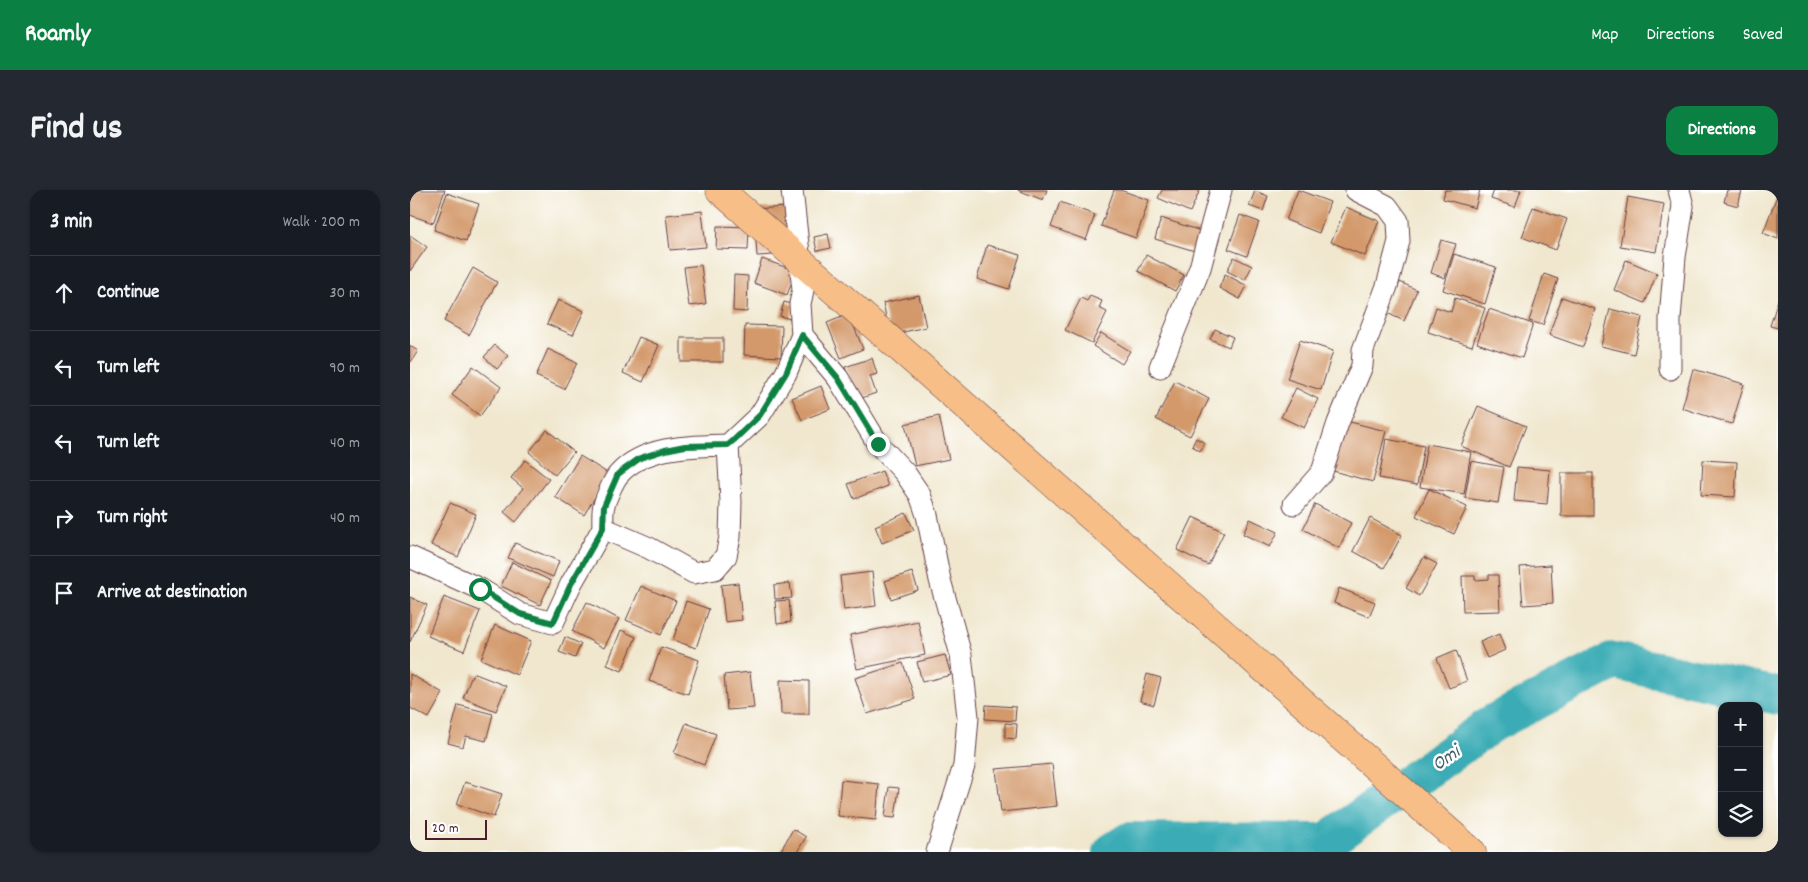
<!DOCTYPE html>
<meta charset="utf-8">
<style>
body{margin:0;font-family:Dekko,sans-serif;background:#242831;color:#f1f3f6}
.controls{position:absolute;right:15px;bottom:15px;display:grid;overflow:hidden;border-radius:10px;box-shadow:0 1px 4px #0004}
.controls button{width:45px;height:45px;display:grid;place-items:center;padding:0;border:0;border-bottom:1px solid #363941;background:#171b24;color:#f1f3f6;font:25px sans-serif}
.scale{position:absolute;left:15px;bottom:12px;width:62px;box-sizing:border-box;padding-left:5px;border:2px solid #4a1f2b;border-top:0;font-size:14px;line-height:18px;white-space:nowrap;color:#4a1f2b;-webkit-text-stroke:4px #fff;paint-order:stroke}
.stop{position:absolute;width:15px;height:15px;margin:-11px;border:4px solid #0b8043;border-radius:50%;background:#fff}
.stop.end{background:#0b8043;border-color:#fff;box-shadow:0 1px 5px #0008}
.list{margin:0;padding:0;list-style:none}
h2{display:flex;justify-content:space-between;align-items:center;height:65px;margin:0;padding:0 20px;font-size:21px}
h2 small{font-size:16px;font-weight:400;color:#9ea1a6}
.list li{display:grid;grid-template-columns:32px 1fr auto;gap:15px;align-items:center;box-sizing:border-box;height:75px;padding:0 20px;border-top:1px solid #363941}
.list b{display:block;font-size:19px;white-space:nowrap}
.list em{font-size:16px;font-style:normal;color:#9ea1a6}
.icon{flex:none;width:28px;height:28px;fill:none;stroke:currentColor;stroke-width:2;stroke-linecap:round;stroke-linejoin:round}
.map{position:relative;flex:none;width:1368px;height:662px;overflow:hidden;border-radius:15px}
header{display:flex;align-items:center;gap:30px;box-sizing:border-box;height:70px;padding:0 25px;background:#0b8043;color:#fff}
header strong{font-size:24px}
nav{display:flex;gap:28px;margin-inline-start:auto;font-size:18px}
.intro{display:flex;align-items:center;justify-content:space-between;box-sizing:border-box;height:120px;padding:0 30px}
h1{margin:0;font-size:35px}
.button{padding:12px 22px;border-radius:15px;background:#0b8043;color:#fff;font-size:18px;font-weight:700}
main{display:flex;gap:30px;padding:0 30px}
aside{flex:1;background:#171b24;border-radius:15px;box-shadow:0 1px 4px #0004}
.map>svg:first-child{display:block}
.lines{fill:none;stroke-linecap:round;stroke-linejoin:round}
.river{stroke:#3aacb5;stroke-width:38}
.building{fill:#d3996a}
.minor-casing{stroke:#633d43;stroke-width:23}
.trunk-casing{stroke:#633d43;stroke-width:29}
.minor{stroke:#fff;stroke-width:21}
.trunk{stroke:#f7be87;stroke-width:28}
.route{stroke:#0b8043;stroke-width:6}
.labels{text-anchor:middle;stroke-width:5;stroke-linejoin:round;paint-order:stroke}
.water-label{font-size:20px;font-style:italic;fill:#435e69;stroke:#fff}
</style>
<header>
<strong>Roamly</strong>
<nav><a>Map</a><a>Directions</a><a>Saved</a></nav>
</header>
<div class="intro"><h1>Find us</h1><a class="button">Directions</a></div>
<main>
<aside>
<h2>3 min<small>Walk · 200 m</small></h2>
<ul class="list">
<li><svg class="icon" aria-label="ahead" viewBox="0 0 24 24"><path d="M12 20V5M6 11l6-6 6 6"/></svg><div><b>Continue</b></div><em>30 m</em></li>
<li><svg class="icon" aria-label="left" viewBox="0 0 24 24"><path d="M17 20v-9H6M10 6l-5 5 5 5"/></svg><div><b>Turn left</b></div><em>90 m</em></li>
<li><svg class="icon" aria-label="left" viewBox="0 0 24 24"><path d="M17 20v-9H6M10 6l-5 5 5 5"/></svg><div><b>Turn left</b></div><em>40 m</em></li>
<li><svg class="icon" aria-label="right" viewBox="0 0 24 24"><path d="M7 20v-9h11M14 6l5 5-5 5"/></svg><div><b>Turn right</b></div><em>40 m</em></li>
<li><svg class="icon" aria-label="arrive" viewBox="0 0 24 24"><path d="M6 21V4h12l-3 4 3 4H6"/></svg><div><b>Arrive at destination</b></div></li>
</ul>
</aside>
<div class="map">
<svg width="1368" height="662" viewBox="0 0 1368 662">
<rect width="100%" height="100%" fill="#fff"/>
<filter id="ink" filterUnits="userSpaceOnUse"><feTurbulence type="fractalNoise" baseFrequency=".02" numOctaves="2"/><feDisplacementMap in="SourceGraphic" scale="10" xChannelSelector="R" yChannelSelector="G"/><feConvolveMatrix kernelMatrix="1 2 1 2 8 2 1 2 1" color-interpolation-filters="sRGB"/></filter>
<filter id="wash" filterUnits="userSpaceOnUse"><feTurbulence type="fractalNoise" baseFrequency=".0096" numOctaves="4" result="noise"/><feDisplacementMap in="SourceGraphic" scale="20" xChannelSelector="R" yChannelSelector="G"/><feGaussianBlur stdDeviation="1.12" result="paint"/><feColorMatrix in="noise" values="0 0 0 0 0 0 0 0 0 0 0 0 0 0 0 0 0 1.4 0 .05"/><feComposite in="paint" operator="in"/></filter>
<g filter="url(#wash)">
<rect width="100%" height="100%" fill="#f0e7ce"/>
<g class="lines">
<polyline class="river" points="702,662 719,651 916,652 1083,533 1204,471 1368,506"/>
</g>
<g id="blocks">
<g class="building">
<polygon points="0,0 35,0 23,33 0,25"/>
<polygon points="608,0 637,0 633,10"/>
<polygon points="704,0 710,0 739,10 726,48 691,36"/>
<polygon points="752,0 790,0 780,22 748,8"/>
<polygon points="888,0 920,12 909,43 876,30"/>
<polygon points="1035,0 1070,0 1065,18 1033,9"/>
<polygon points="1084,0 1111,0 1105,17 1081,9"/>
<polygon points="1317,0 1332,0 1328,16 1314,12"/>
<polygon points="845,1 858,6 853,21 839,16"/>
<polygon points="37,3 69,14 56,51 24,40"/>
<polygon points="1368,3 1368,49 1353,43"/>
<polygon points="1218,7 1254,14 1246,62 1210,56"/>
<polygon points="650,12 685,25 676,50 641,37"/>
<polygon points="377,17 380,64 347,66 344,19"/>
<polygon points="936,17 969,31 955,66 921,52"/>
<polygon points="1123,17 1157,29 1146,60 1112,47"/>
<polygon points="292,21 296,57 260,60 256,25"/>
<polygon points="830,25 849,32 837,66 818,59"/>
<polygon points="751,28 791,41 785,61 745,49"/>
<polygon points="307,36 339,37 338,60 306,59"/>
<polygon points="418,44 421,58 407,61 404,47"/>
<polygon points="0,45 17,57 0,81"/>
<polygon points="1031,50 1046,54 1035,88 1021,83"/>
<polygon points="577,55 610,65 599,99 567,89"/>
<polygon points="1044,64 1086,77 1075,114 1033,100"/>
<polygon points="736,65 774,85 765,101 728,81"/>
<polygon points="824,67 842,76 835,90 817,81"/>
<polygon points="352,69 386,81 377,105 344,93"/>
<polygon points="1216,70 1247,83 1235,113 1204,100"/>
<polygon points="291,75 296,114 279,116 274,77"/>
<polygon points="63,78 87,92 59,145 34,131"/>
<polygon points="815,84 837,96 830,109 809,98"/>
<polygon points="1134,84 1148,89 1133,135 1119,131"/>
<polygon points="324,85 338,86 337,122 323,121"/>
<polygon points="990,92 1007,100 994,131 977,123"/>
<polygon points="509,105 516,137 480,145 473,113"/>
<polygon points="680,106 692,111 689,118 697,122 682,153 655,140 671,108 677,111"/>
<polygon points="1152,107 1185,119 1173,157 1139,145"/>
<polygon points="1045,108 1075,118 1062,156 1018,142 1026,117 1041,122"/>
<polygon points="148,110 174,121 163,145 137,134"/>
<polygon points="1368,110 1368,138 1360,136"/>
<polygon points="374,112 384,115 380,129 370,126"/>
<polygon points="1079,119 1123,134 1112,168 1067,153"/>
<polygon points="1200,119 1232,127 1224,164 1191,156"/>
<polygon points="439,124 453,159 431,168 417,133"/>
<polygon points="335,135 372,136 371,167 334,165"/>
<polygon points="805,139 823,147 819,157 800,149"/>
<polygon points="691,143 720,161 712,174 683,156"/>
<polygon points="229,147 249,155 233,192 213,183"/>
<rect x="271" y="148" width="42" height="24"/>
<polygon points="890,150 923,161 911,200 877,189"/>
<polygon points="85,155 98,166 87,179 74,167"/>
<polygon points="0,156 8,161 0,173"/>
<polygon points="138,159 167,173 154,199 126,186"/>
<polygon points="462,168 467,184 460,186 466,203 446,210 435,177"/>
<polygon points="63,176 91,197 70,226 42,205"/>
<polygon points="1283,179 1334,194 1322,234 1272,218"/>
<polygon points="765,191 799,209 780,246 746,229"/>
<polygon points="411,196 420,219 392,230 382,208"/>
<polygon points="886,198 908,209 894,238 871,227"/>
<polygon points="1068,216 1116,236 1099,277 1051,256"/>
<polygon points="529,226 539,269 505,276 495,234"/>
<polygon points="936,231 976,241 963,292 923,281"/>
<polygon points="137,240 164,262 145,285 119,262"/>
<polygon points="786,248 795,253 790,261 782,256"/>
<polygon points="976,249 1014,256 1007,295 969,288"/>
<polygon points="1017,254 1061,262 1054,304 1010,297"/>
<polygon points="170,266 199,284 174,325 145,307"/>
<polygon points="115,270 139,289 106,332 94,322 113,298 101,288"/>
<polygon points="1293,270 1327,272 1325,307 1291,305"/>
<polygon points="1061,271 1094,277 1088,313 1055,308"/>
<polygon points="1107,277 1140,280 1137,314 1104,311"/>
<polygon points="472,281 478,296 444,309 438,294"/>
<rect x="1151" y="283" width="32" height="43"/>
<polygon points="1019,299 1057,317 1044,344 1006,326"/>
<polygon points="40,313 66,324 48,367 21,355"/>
<polygon points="905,314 941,333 929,358 893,339"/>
<polygon points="496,323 504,340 472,353 465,336"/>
<polygon points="783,327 814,342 798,375 767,360"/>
<polygon points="960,328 992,345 974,378 943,361"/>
<polygon points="840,329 868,342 860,357 833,344"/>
<polygon points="105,353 149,371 143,387 98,368"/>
<polygon points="1014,367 1027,374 1009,406 996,398"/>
<polygon points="102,372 141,391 130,415 91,396"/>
<polygon points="1141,375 1143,413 1113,415 1110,377"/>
<polygon points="462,382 466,416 434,420 430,386"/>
<polygon points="502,382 508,400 481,409 475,391"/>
<polygon points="1079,385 1088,385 1090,421 1053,422 1052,386 1065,386 1065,390 1079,389"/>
<polygon points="328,393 332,430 315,432 311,395"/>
<polygon points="380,393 382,408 365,409 364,395"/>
<polygon points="231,396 266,411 251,445 216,430"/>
<polygon points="929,398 965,412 959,427 924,413"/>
<polygon points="0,407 17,415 0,452"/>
<polygon points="34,407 70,421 54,461 18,446"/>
<polygon points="379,410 381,432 367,434 365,411"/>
<polygon points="276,411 299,419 286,458 263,450"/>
<polygon points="177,412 209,429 194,458 162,441"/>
<polygon points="508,431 515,465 447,479 440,445"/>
<polygon points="85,435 121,451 107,485 71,469"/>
<polygon points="211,440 226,447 212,481 197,475"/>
<polygon points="1089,444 1095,460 1077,468 1070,452"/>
<polygon points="155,447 171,454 165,468 149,462"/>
<polygon points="251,457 289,470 278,504 239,491"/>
<polygon points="1046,460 1057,491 1039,498 1027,468"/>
<polygon points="535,465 541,485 512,492 507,472"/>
<polygon points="493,473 505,509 457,524 445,488"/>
<polygon points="340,482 344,518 317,520 314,485"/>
<polygon points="63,483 96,496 86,521 53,508"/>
<polygon points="0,484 33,503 19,528 0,518"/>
<polygon points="737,484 751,488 744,515 730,511"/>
<polygon points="370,490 399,491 399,524 371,524"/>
<polygon points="48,515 83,524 76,551 56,546 53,557 38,553"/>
<polygon points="576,515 606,517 605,531 575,529"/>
<polygon points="276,533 306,544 294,575 264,563"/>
<polygon points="595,533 607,534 606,549 595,548"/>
<polygon points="642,574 647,616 591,622 586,579"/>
<polygon points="431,590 469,594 466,630 428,626"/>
<polygon points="55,592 92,604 84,627 47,614"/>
<polygon points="479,597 489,598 485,628 475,627"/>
<polygon points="383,639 396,647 387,662 370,662"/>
</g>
</g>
</g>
<g filter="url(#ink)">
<use href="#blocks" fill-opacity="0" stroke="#633d43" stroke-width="1"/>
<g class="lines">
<defs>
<g id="minor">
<polyline points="392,145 428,188 468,254 495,283 510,305 517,325 530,390 551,465 558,527 554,576 527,662"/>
<polyline points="750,177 790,78 811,0"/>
<polyline points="1260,179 1260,129 1265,67 1273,16 1269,0"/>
<polyline points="884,314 912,282 928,233 952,176 953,160 977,96 989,51 988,31 977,16 946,0"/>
<path d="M193,338C193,331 192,322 194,315C196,308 204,289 209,284C235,255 283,256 318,255L350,225L376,183L392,145L390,114L393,100L382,0"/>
<polyline points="0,367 70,399 110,424 143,433 161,394 193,338 239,358 284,383 305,379 316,366 320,347 321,312 318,255"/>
</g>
<polyline id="trunk" points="310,0 1062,662"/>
</defs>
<use href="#minor" class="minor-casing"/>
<use href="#trunk" class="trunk-casing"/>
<use href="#minor" class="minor"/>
<use href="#trunk" class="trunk"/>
</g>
</g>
<g class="lines" filter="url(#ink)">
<polyline class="route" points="70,399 110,424 143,433 161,394 193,338 194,316 208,284 230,268 255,260 275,256 318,255 324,250 350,225 376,183 392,145 428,188 468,254"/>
</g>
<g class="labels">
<g class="water-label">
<text transform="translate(1035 567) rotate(-35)" y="7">Omi</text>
</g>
</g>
</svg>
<div class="controls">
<button>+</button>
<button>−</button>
<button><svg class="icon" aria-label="layers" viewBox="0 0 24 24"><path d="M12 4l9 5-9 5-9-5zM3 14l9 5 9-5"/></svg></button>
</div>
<div class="scale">20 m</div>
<div class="stop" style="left:70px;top:399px"></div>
<div class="stop end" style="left:468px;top:254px"></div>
</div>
</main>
